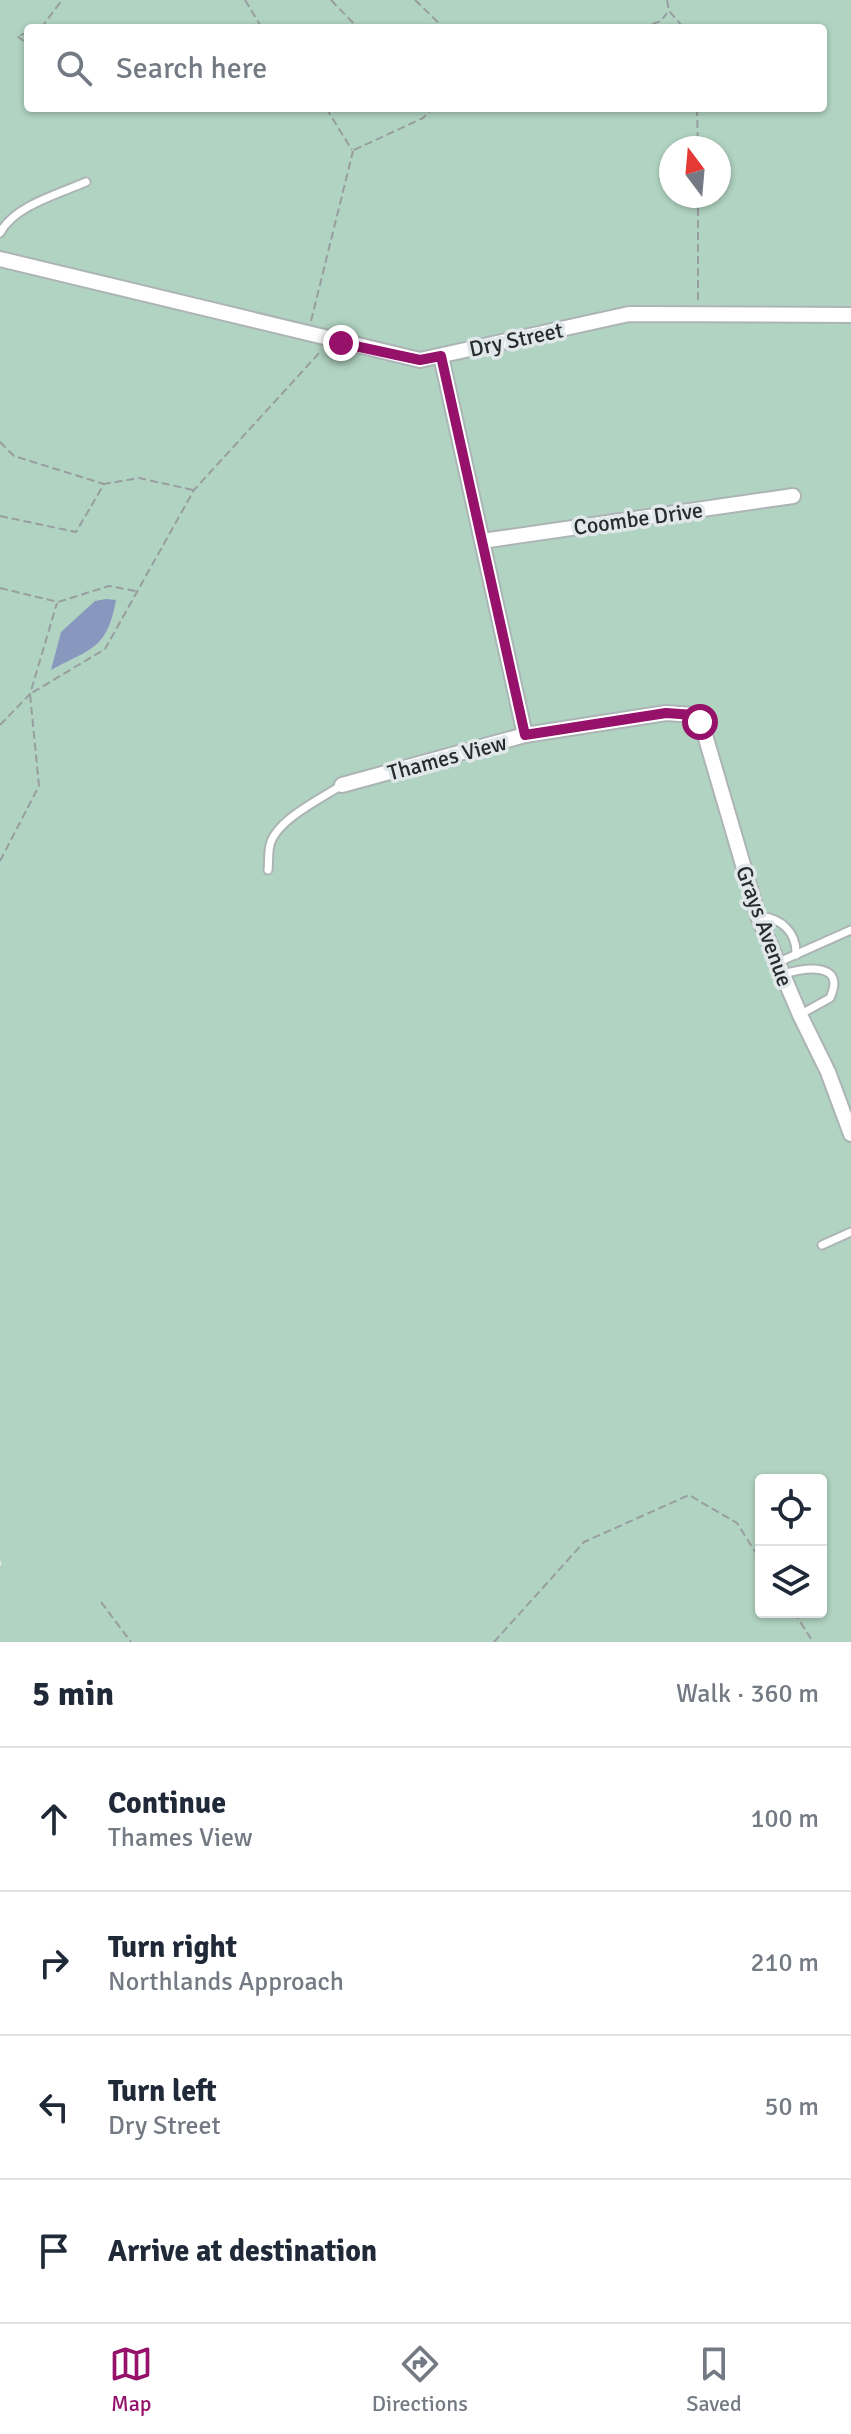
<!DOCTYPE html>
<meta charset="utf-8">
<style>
body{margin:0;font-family:Signika,sans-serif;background:#f6f6f7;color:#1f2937}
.controls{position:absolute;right:24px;bottom:24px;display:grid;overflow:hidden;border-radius:8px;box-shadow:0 2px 6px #0004}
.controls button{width:72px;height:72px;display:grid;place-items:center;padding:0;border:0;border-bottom:2px solid #e0e1e3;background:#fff;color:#1f2937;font:40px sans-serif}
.compass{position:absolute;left:659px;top:136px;width:72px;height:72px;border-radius:50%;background:#fff;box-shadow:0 2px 6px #0004;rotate:344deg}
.stop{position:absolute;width:24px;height:24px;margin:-18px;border:6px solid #95116a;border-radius:50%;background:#fff}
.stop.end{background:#95116a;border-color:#fff;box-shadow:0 2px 8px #0008}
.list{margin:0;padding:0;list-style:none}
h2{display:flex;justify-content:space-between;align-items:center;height:104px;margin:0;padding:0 32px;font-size:34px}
h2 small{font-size:26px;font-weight:400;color:#747a83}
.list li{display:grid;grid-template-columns:52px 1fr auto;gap:24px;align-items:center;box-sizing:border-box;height:144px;padding:0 32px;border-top:2px solid #e0e1e3}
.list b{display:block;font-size:30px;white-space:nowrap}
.list p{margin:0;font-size:26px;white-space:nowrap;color:#747a83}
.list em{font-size:26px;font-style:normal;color:#747a83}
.icon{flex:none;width:44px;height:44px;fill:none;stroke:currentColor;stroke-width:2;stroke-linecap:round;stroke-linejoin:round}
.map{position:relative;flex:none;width:851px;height:1642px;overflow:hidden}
.search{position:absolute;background:#fff;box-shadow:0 2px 6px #0004;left:24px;right:24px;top:24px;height:88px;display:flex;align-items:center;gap:20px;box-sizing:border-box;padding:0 28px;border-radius:8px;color:#747a83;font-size:30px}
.sheet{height:680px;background:#fff}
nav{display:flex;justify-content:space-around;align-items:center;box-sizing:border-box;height:112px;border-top:2px solid #e0e1e3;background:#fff;font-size:22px;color:#747a83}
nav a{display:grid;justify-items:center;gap:4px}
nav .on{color:#95116a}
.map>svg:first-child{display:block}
.green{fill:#b1d3c1;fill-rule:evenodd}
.water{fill:#8897be}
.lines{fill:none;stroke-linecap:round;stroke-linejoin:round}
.lane-casing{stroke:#acb4b6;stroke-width:11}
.street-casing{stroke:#acb4b6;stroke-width:18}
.path{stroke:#989ea0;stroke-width:2;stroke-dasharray:8 4;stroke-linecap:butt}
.lane{stroke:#fff;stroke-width:7}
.street{stroke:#fff;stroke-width:14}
.route{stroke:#95116a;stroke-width:10}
.labels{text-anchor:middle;stroke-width:7;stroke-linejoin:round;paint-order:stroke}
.street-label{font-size:22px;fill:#282b2c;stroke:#e0e8ea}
</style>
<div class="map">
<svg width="851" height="1642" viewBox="0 0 851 1642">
<rect width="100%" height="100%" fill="#e0e8ea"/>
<path class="green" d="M0,0H851V1642H0V1566L2,1564L0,1560ZM28,28H823V108H28ZM671,148H719V196H671ZM761,1480H821V1612H761Z"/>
<path class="water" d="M106,599L116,600C107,649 92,648 51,670L61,632L95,601Z"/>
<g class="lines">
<defs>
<g id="lane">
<path d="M0,233C14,206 58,194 86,182"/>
<path d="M268,870C269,862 268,853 270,845C276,820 322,798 342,785"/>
<path d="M759,916C781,918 797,932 796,955"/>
<polyline points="779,962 851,930"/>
<path d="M784,974C804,968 847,961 830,998L801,1014"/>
<polyline points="822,1245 851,1232"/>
</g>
<g id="street">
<polyline points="0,259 420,360 629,314 851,315"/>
<polyline points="441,356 525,735"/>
<polyline points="482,541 793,496"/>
<polyline points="342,785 525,735 666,713 694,715 705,735 758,916 800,1015 828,1072 851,1134"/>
</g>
</defs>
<use href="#lane" class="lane-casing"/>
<use href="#street" class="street-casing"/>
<g class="path">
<polyline points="245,0 262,28"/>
<polyline points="331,0 358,28"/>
<polyline points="415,0 444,28"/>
<polyline points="667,0 669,11 684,28"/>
<polyline points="41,28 62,0"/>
<polyline points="641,28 661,21 667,13"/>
<polyline points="28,33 17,36 28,44"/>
<polyline points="326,108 352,150"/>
<polyline points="697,108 698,148"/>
<polyline points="354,150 423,118 433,108"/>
<polyline points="698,196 698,301"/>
<polyline points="311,321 353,151"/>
<polyline points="0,442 14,456 104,484"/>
<polyline points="0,516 76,532 104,484 139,478 193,490"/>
<polyline points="0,588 58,602 109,586 136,591"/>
<polyline points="0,725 30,694 57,603"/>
<polyline points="0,861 39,786 30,694 105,649 194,490 321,351"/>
<polyline points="101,1602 131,1642"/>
<polyline points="794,1612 813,1642"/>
<polyline points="494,1642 584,1542 689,1495 737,1523 761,1561"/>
</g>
<use href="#lane" class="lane"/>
<use href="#street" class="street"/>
</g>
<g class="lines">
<polyline class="route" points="341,343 420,360 441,356 525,735 666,713 694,715 700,722"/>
</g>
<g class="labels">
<g class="street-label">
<text transform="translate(516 339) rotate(-12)" y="8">Dry Street</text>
<text transform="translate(638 518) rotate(-8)" y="8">Coombe Drive</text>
<text transform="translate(447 757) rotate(-15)" y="8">Thames View</text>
<text transform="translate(765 926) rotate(70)" y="8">Grays Avenue</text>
</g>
</g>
</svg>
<div class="controls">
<button><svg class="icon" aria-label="locate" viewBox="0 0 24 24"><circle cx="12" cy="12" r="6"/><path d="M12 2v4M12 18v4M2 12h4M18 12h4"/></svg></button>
<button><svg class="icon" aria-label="layers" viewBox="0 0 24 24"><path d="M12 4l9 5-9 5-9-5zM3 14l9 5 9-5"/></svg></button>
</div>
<svg class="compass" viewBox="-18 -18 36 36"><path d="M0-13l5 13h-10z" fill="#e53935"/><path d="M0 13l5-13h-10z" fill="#747a83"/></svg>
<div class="stop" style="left:700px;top:722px"></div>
<div class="stop end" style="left:341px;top:343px"></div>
<div class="search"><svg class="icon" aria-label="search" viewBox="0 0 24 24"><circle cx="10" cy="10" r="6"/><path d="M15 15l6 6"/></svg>Search here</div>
</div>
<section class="sheet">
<h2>5 min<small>Walk · 360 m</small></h2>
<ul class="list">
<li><svg class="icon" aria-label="ahead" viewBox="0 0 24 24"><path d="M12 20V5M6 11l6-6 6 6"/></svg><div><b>Continue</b><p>Thames View</p></div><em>100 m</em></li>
<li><svg class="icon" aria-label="right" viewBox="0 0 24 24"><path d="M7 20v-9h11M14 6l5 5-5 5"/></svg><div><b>Turn right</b><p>Northlands Approach</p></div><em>210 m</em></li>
<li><svg class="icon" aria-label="left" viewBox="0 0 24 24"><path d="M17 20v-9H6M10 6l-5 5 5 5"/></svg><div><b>Turn left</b><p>Dry Street</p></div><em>50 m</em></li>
<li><svg class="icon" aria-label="arrive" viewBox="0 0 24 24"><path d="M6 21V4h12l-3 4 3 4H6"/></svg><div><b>Arrive at destination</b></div></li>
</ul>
</section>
<nav>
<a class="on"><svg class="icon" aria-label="map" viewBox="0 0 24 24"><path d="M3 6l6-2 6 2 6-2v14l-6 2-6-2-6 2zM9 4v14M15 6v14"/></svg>Map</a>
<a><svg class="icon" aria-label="directions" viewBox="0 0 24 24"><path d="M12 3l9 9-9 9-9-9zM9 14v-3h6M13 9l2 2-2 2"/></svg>Directions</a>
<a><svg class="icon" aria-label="saved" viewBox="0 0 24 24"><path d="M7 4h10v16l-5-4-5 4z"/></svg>Saved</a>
</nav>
